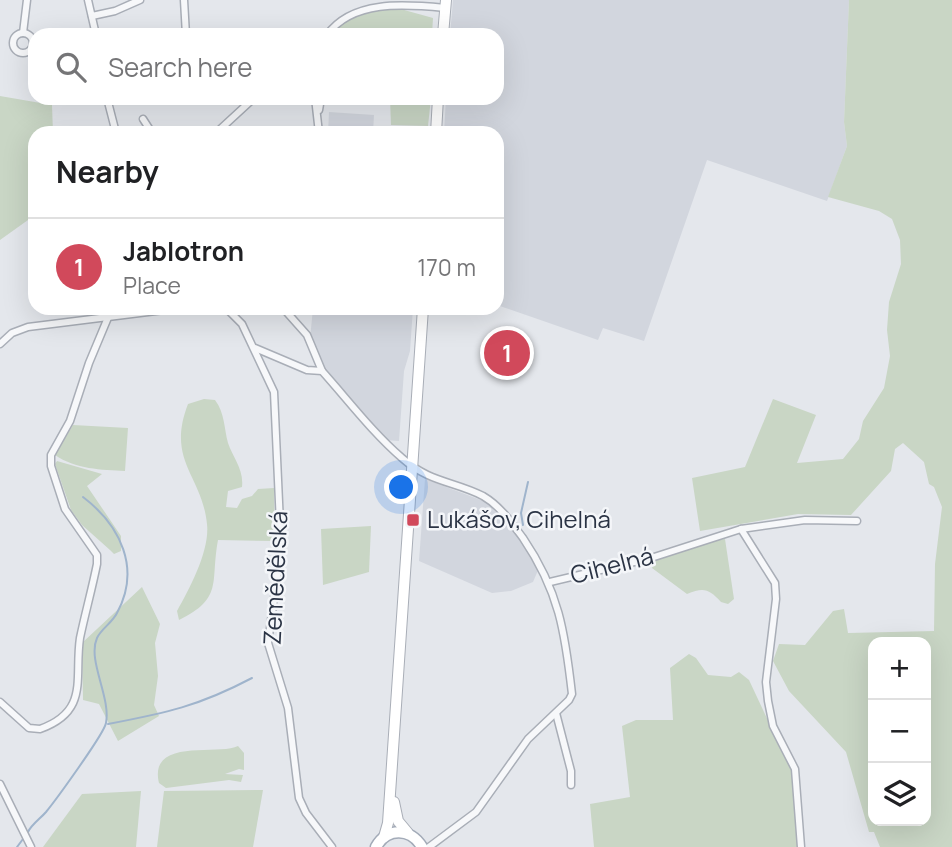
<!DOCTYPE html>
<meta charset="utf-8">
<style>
body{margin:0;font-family:Manrope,sans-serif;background:#f2f2f2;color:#202124}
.controls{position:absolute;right:21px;bottom:21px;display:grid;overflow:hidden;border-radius:14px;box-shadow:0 7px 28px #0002}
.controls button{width:63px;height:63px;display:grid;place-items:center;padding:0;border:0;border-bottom:2px solid #e0e0e0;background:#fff;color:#202124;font:35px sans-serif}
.you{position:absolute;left:402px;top:488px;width:24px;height:24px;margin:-18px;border:5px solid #fff;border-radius:50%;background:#1a73e8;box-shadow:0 0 0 10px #1a73e833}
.badge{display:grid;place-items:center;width:46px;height:46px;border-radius:50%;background:#d1495b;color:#fff;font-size:23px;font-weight:700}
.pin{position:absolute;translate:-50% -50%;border:4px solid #fff;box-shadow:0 2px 7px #0006}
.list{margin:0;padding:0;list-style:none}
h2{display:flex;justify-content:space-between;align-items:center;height:91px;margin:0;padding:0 28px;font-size:30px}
h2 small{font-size:23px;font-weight:400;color:#757577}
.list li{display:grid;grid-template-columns:46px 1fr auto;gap:21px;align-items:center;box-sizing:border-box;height:98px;padding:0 28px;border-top:2px solid #e0e0e0}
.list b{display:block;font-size:26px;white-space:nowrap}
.list p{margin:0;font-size:23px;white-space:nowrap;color:#757577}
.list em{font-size:23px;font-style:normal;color:#757577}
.icon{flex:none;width:38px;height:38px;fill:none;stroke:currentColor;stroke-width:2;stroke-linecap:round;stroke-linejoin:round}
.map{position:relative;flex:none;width:952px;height:847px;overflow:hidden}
.search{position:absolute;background:#fff;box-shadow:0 7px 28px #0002;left:28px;top:28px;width:476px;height:77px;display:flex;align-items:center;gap:18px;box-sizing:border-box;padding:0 24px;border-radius:21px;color:#757577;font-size:26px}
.panel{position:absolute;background:#fff;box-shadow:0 7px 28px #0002;left:28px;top:126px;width:476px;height:189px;border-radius:21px}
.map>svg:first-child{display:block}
.built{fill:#d2d6de}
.green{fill:#c9d6c5;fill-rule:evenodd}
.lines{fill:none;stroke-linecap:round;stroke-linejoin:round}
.stream{stroke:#9fb4cc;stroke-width:2}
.street-casing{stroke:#a9aeb7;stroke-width:9}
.secondary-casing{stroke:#a9aeb7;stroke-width:12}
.primary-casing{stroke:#a3abb8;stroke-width:13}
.street{stroke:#f7f8fa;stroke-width:6}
.secondary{stroke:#fff;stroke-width:10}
.primary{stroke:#fff;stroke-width:10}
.poi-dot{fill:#d1495b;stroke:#f4f6f9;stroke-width:2.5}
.labels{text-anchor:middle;stroke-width:5;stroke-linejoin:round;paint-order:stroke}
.poi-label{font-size:24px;fill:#2b3445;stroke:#f4f6f9;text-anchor:start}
.street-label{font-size:24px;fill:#2b3445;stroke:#f4f6f9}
</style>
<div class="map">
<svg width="952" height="847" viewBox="0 0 952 847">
<rect width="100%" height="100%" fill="#e4e7ec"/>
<g class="built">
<polygon points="453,0 849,0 844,122 847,146 827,201 707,160 644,341 603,328 598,340 497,305 497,133 444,133 446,98 497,98 497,35 450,35"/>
<polygon points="329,112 374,115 373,133 328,133"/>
<polygon points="313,308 413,308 410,351 404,371 399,441 384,440 320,365 310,339"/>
<polygon points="425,479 486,502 516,533 539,568 533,582 511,591 492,593 419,561"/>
</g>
<g class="green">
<path d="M849,0H952V847H880L874,832H869L846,752L789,691L773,661L779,644L805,645L833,611L844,609L848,633L934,631L935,564L942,507L934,487L929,484L924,462L903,443L895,449L891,471L851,515L798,514L700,531L692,478L745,467L773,399L816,415L797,463L843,459L859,439L863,421L884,388L890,356L887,330L889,302L901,264L900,240L892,219L879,211L828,197L847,146L844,122ZM873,642H926V821H873Z"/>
<polygon points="379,3 433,18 432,35 333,35 339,24"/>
<polygon points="0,96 52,105 53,133 35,133 35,215 0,240"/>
<polygon points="390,98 431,98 428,126 391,125"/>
<path d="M204,399L215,400C225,413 224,429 228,443C233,458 244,469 242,487L228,491L226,507L237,508L242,499L252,496L258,489L274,488L275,541L218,540C210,583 224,598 179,620L177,611C190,588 210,550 207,524C202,475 166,461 188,404Z"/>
<path d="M73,425L128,428L125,471C102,470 75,469 55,455Z"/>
<polygon points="57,461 102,474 87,486 121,536 121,551 114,554 110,550 82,525 71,510 55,464"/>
<polygon points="371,526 369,572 323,585 321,529"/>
<path d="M725,539L734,599L728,604L721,602C709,589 704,587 687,594L652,568L656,558L700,542Z"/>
<polygon points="142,587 160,624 155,643 158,676 154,705 159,716 118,741 99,704 83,700 82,643"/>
<polygon points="689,654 696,658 708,675 731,677 739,672 749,680 793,774 798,847 594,847 590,804 630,797 622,726 636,720 673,720 670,668"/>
<path d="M238,746L244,753V770L239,769L225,774L243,775L241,782L229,780L166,788L159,783C148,737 219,756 238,746Z"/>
<polygon points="263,790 253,847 157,847 164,791"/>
<polygon points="141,791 136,847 43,847 82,794"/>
</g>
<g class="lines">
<g class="stream">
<polyline points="523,525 521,513 528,482"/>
<path d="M108,724C166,713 199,706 252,678"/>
<path d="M28,832C32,824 40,819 46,812C55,801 104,734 106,723C111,697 87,660 97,638C101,629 112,623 117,613C141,569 121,526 83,497"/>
<polyline points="17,847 23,839"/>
</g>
<defs>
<g id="street">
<polyline points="88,0 96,35"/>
<polyline points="184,0 186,35"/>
<polyline points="92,16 115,11 140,0"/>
<polyline points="23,33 27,0"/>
<circle cx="23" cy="43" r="10"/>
<path d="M327,35C352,0 403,4 445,8"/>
<polyline points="107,98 116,133"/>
<polyline points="315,98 319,133"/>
<polyline points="319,110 321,98"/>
<polyline points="143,119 152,133"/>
<polyline points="216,133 254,98"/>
<polyline points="226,308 242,324 274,392 281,546 268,643 288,708 299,798 306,813 332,847"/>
<polyline points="283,308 307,335 322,371"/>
<polyline points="0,344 12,333 28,327 180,308"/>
<path d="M255,348L307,370L322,371C348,400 372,432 402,458C430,483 454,481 483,496C500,506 511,522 523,538C559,591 565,632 572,694L569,700L528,739L476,812L429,847"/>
<polyline points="741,529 775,583 776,599 766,682 768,701 773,726 795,769 801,847"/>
<polyline points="550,582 651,558 741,529 805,520 857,521"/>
<path d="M0,702L29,728L40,729C90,711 74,678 80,638C85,614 92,589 97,564V555L65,509L51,466V455L70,421L89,363L112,308"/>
<polyline points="556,713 571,771 571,785"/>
<polyline points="0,784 31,847"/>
</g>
<g id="secondary">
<polyline points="443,35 446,0"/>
<polyline points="436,133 438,98"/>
<polyline points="394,802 398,821 408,833"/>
<polyline points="384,837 388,823 423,308"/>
</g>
<path id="primary" d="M376,847C387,827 411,828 422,847"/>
</defs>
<use href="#street" class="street-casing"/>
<use href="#secondary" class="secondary-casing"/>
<use href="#primary" class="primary-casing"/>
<use href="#street" class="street"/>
<use href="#secondary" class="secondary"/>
<use href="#primary" class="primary"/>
</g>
<rect class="poi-dot" x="406" y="513" width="14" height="14" rx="3.5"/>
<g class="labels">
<g class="poi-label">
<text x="427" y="528">Lukášov, Cihelná</text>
</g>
<g class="street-label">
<text transform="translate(612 566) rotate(-14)" y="8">Cihelná</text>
<text transform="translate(276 578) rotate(-87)" y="8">Zemědělská</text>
</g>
</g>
</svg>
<div class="controls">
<button>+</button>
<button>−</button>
<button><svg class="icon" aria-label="layers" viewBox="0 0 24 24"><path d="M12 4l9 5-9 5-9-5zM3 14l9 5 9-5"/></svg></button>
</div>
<div class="you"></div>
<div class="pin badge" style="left:507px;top:353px">1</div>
<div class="search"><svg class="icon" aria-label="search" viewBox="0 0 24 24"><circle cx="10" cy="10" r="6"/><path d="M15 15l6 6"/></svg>Search here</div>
<section class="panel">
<h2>Nearby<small></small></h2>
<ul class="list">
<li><span class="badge">1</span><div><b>Jablotron</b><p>Place</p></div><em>170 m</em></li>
</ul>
</section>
</div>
